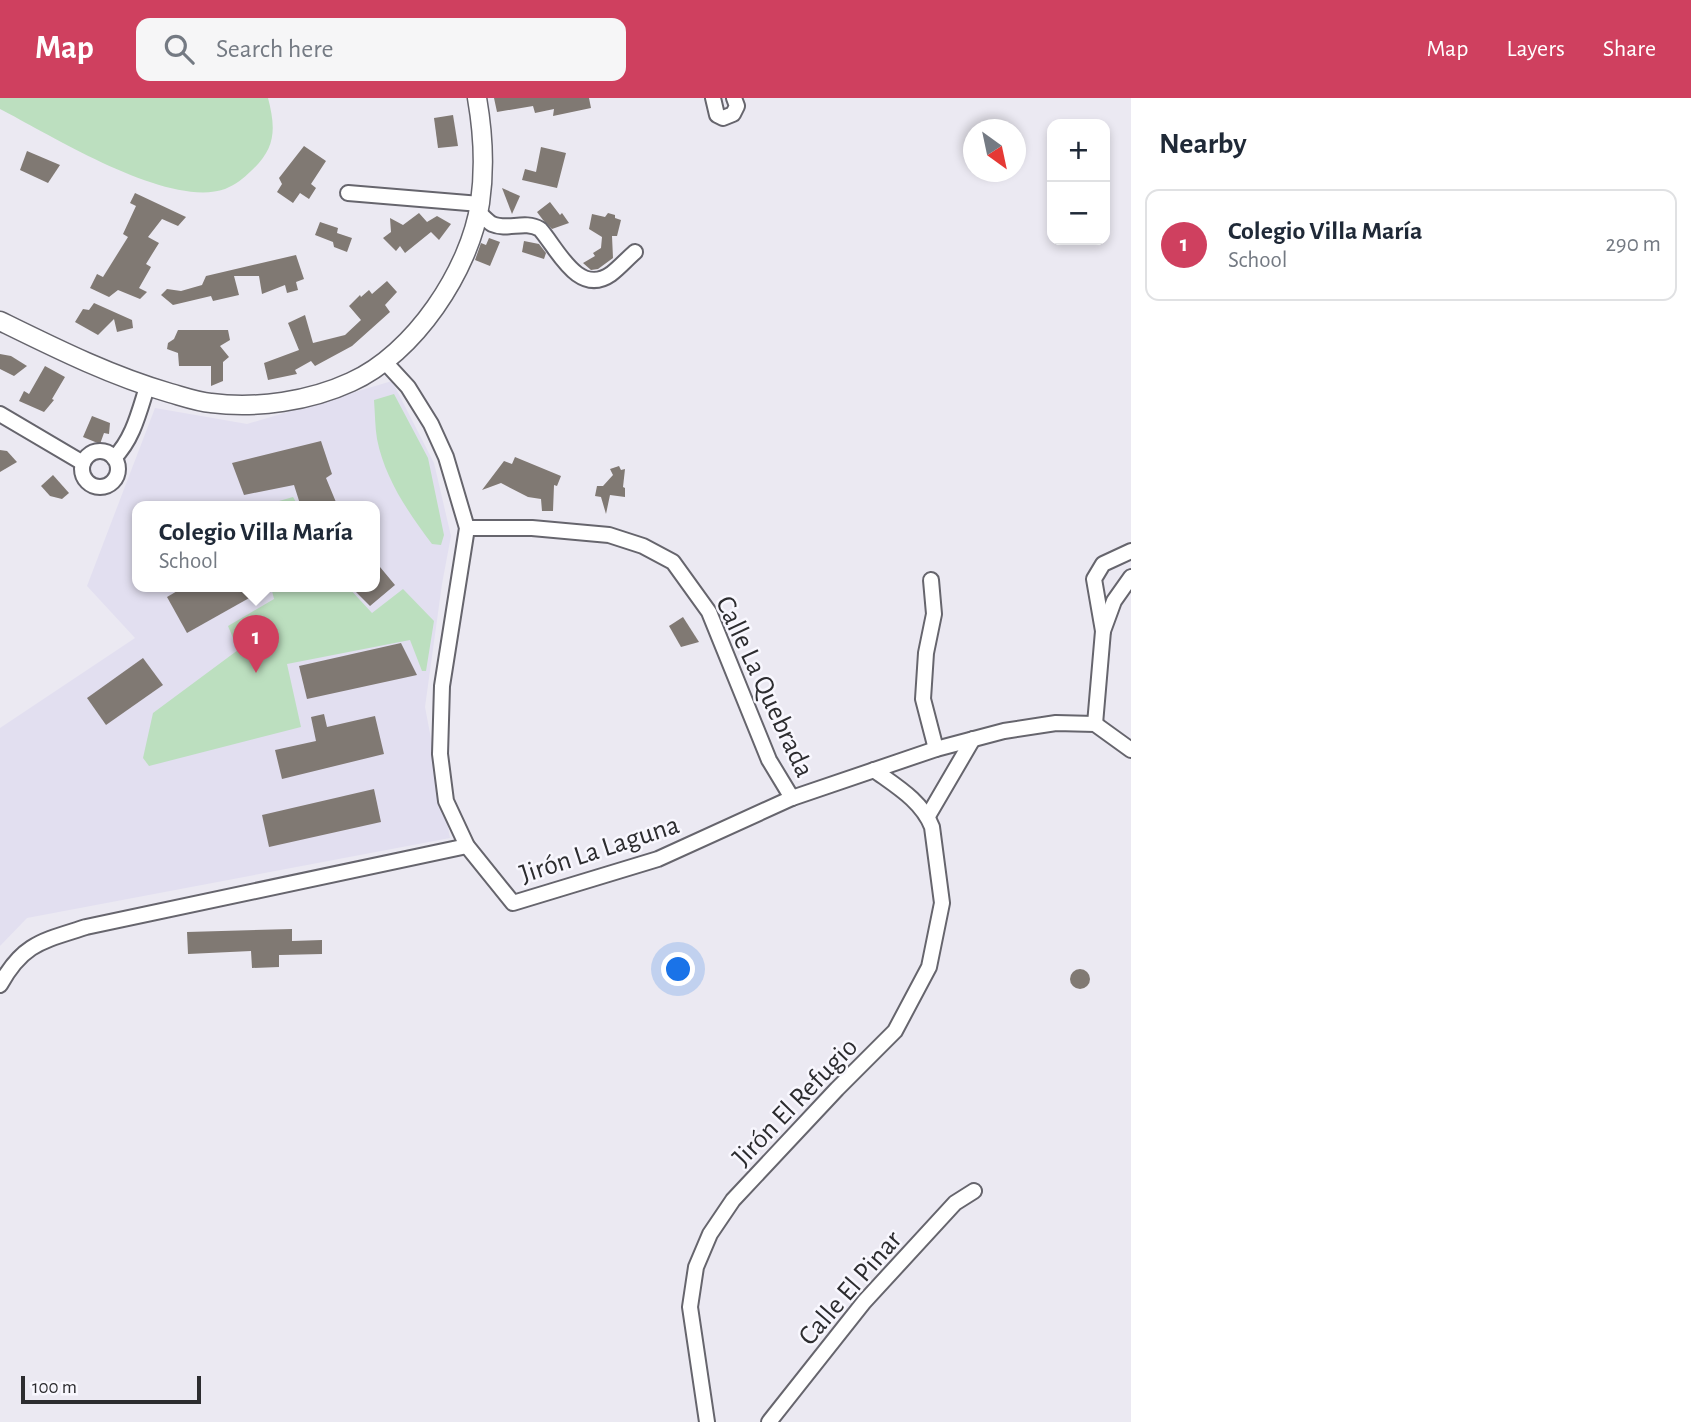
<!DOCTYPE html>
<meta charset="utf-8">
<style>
body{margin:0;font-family:"Alegreya Sans",sans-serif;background:#f6f6f7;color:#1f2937}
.controls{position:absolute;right:21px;top:21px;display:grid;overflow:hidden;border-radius:14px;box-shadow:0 4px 10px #0003}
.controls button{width:63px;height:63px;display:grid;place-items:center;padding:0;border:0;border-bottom:2px solid #e0e1e3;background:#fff;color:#1f2937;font:35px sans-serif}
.compass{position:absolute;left:963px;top:21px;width:63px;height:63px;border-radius:50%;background:#fff;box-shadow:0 4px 10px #0003;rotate:147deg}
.scale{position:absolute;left:21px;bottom:18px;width:180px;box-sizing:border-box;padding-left:7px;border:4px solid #2c2c2f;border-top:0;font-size:19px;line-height:24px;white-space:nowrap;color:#2c2c2f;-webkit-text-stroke:5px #f8f7fe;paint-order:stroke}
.you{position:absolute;left:679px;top:872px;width:24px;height:24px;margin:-18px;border:5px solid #fff;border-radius:50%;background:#1a73e8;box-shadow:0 0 0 10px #1a73e833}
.badge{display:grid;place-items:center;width:46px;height:46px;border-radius:50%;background:#cf405f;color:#fff;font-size:23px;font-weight:700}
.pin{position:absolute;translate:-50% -58px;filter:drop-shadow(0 2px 4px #0008)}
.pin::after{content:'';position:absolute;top:37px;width:24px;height:21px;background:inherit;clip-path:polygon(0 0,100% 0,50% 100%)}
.popup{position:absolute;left:132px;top:403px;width:248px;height:91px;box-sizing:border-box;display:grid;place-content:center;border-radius:14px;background:#fff;filter:drop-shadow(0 2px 5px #0005);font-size:23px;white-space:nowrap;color:#747a83}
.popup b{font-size:26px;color:#1f2937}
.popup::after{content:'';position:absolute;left:50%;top:100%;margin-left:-14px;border:14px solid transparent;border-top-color:#fff}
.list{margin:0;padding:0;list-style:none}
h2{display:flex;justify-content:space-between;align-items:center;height:91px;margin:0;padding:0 28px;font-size:30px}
h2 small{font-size:23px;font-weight:400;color:#747a83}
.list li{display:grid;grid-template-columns:46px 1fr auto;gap:21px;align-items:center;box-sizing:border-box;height:112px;margin:0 14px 14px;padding:0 14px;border:2px solid #e0e1e3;border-radius:14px}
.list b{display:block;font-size:26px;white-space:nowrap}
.list p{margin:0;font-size:23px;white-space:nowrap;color:#747a83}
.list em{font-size:23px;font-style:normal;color:#747a83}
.icon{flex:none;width:38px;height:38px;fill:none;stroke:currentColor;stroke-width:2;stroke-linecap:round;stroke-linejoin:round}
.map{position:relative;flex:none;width:1131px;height:1324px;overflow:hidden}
header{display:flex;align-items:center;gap:42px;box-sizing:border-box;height:98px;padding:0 35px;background:#cf405f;color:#fff}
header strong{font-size:33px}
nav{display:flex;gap:38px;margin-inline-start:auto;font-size:24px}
.search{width:490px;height:63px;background:#f6f6f7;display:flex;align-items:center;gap:18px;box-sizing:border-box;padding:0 24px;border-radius:14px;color:#747a83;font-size:26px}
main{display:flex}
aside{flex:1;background:#fff}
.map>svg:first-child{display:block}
.built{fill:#e2dff0;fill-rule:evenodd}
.green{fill:#bcdfbf}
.building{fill:#807973}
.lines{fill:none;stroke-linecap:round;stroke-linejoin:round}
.minor-casing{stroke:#66656d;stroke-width:18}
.tertiary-casing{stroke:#66656d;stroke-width:21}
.minor{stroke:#fff;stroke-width:14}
.tertiary{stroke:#fff;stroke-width:18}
.labels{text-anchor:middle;stroke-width:5;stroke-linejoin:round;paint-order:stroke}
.street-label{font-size:28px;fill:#2c2c2f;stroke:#f8f7fe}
</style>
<header>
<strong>Map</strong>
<div class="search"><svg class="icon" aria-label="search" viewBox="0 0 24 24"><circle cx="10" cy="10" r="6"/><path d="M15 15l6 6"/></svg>Search here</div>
<nav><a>Map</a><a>Layers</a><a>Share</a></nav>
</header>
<main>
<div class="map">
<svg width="1131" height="1324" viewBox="0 0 1131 1324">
<rect width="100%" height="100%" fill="#ebe9f2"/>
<path class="built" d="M392,283L434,365L451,438L442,486L425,609L450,740L27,820L0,848V630L135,540L87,488L155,310L247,326ZM137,409H375V489H137Z"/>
<g class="green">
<path d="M0,0H268C276,31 276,50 251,73C244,80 235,87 225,91C168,111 51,37 0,11Z"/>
<path d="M394,296L428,360L444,437L441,447L432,446C408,414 385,381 377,341C375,329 375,315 374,302Z"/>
<polygon points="293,399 299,409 258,409"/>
<polygon points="271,489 348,489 372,515 403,491 434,523 426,573 422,573 410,542 287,566 301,629 149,668 143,660 153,615 238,552 228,528 274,501"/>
</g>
<g class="building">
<polygon points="494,0 589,0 591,10 553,18 554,11 535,15 533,8 497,14"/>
<polygon points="453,17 458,48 438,50 434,20"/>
<polygon points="304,48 326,63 311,86 316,90 309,101 300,95 293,105 277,94 282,86 279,80"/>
<polygon points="541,49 566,55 557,90 522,82 525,71 536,74"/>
<polygon points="27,53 60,67 48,85 20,72"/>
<polygon points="502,90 520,98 512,116"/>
<polygon points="135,95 186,119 178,128 162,121 148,139 159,145 146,166 151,169 139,190 147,194 140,201 118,192 109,199 90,190 97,176 103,179 128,139 123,136 136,108 130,105"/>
<polygon points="550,104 560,117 562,115 569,125 552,131 543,122 537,114"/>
<polygon points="419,115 427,124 437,118 451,126 439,142 431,134 405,155 400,148 396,153 383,140 391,134 390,120 403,127"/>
<polygon points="608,115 615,117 615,120 621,122 617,138 612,138 613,160 598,171 591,172 583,165 595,158 593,155 601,150 602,139 589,131 592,116 605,119"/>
<polygon points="320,124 338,130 337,135 352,140 347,154 334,149 333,144 315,137"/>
<polygon points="489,140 500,144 490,168 475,162 481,145 486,147"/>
<polygon points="524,143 539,146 546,155 544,161 522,154"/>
<polygon points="296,157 304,181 296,184 298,192 287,195 285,187 262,196 259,178 234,178 239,197 213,203 211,198 173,207 161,197 167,191 181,193 202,187 206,178"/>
<polygon points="387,183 397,194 385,207 390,214 352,248 315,268 311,263 295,272 297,276 268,282 264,265 299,252 288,225 305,217 313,245 345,237 361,222 349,208 360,197 361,199 369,192 372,196"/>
<polygon points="94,205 132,222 133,230 117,234 114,221 98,237 75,224 83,211 89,212"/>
<polygon points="178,232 228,232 230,242 220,248 229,259 223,264 223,283 211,288 211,268 179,268 178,255 167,251 168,245 174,241"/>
<polygon points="0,256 11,258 27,268 14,278 0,271"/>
<polygon points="45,268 65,279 52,301 54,302 44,314 19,303 24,293 29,296"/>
<polygon points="92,318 110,325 109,336 104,335 100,346 83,339"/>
<polygon points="321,343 332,376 326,380 338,409 301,409 294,387 244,397 232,365"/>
<polygon points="0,352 7,353 17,364 0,374"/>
<polygon points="515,359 561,378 557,388 554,387 553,413 542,413 541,401 528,399 501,385 482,392 504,363 512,366"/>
<polygon points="619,368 621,372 625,371 623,389 625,390 625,399 610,397 606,416 601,399 595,398 597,388 603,388 613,377 610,371"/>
<polygon points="53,377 69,395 62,401 50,398 41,388"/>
<polygon points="375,463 395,487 370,508 351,489 375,489"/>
<polygon points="184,489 246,489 251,499 187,535 167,499"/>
<polygon points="683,519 699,544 681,549 669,528"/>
<polygon points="401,545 417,577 307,601 299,568"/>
<polygon points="143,560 163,587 106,627 87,600"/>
<polygon points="324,616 327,629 375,618 384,656 282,681 275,652 316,643 311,619"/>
<polygon points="374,691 381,724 269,749 262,717"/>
<polygon points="292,831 292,843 322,842 322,856 279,857 279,869 252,870 251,853 188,856 187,834"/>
<circle cx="1080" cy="881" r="10"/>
</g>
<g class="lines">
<defs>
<g id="minor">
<polyline points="713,0 717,17 723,20 733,16 737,8 734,0"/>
<polyline points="348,95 480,106"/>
<path d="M478,114C482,117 487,123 492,126C508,133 524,122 540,131C557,150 578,199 611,176C619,170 627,161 635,154"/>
<polyline points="385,264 408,289 431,326 446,359 467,430 442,588 440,656 446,703 467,748 513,805 658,761 792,700 936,651 1004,633 1056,625 1095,626 1131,652"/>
<polyline points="0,316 83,365"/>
<circle cx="100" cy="371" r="18"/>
<path d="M114,360C133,341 139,314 147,289"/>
<polyline points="467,430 532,430 609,437 643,448 673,464 709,514 769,662 792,700"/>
<polyline points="931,482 934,516 926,555 923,601 936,651"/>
<polyline points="1103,533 1094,481 1103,466 1131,453"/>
<polyline points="1095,626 1103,533 1114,503 1131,479"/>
<polyline points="928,718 973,641"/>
<path d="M0,887C23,845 43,843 86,829L467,748"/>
<path d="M707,1324L690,1209L696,1169L710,1136L733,1102L837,991L895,933L929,869L942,805L932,729C922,703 896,688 874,672"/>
<polyline points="769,1324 864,1204 955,1105 974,1093"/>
</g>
<path id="tertiary" d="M0,223C55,250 111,278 170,295C184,299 198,304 211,305C257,311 310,303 351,284C414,256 470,172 480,105C485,70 483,34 477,0"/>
</defs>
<use href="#minor" class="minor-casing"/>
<use href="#tertiary" class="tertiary-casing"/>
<use href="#minor" class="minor"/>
<use href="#tertiary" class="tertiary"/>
</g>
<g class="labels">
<g class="street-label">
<text transform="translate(766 588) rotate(65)" y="10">Calle La Quebrada</text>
<text transform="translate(599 750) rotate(-18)" y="10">Jirón La Laguna</text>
<text transform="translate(794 1003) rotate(-46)" y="10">Jirón El Refugio</text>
<text transform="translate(849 1189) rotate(-49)" y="10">Calle El Pinar</text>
</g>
</g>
</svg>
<div class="controls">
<button>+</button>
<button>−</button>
</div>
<svg class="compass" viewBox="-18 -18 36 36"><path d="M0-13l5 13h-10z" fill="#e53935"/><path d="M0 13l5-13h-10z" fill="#747a83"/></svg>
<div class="scale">100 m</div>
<div class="you"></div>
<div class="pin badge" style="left:256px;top:575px">1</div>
<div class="popup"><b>Colegio Villa María</b>School</div>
</div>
<aside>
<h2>Nearby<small></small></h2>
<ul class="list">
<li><span class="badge">1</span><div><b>Colegio Villa María</b><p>School</p></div><em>290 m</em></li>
</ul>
</aside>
</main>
